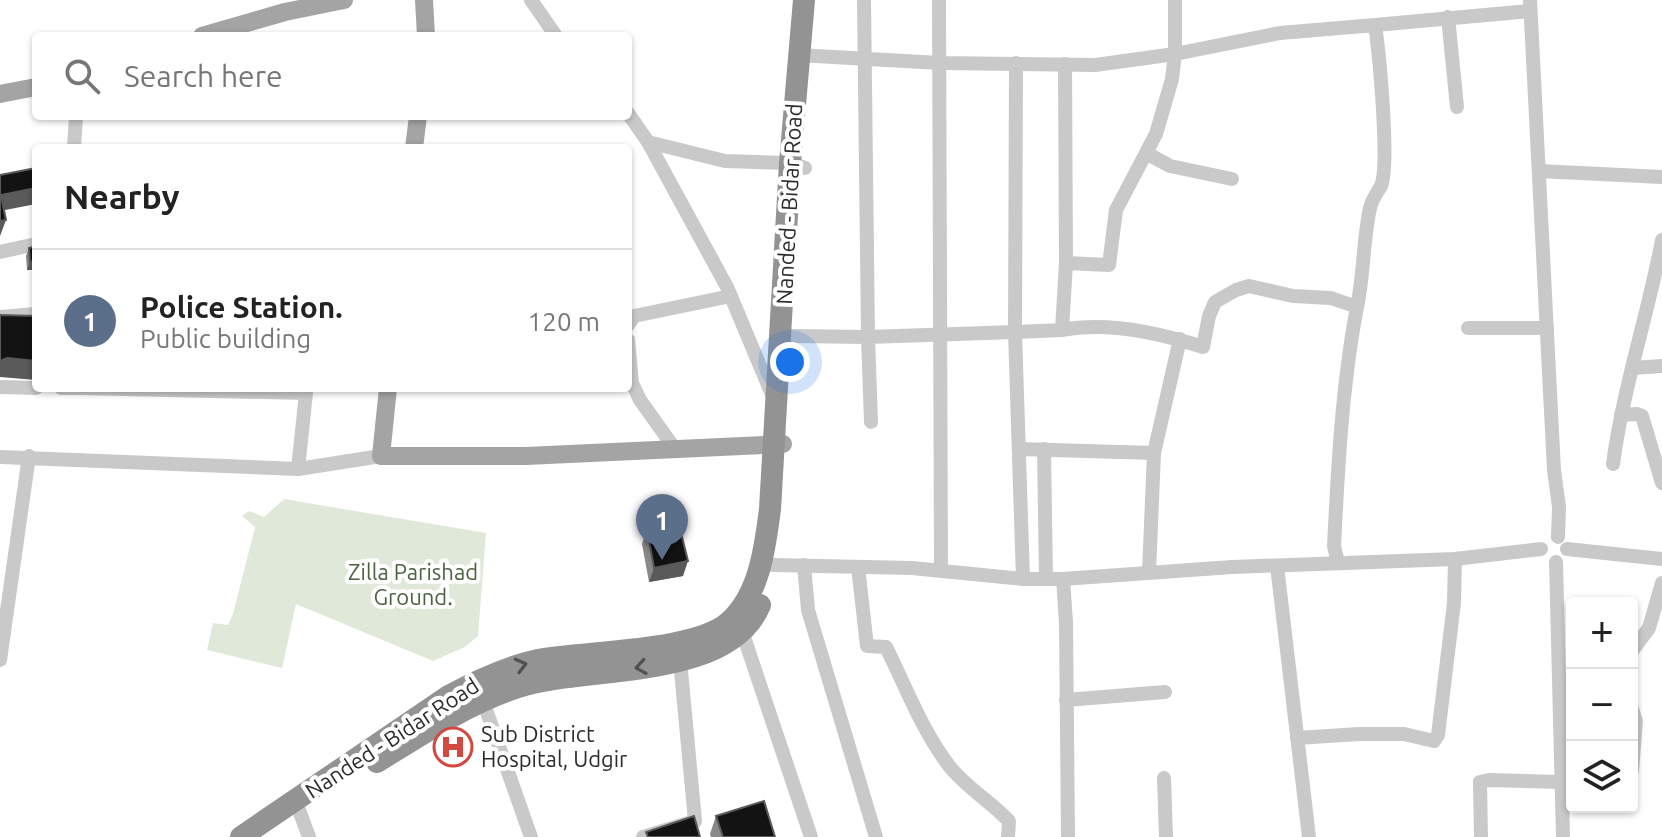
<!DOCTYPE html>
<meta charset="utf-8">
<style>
body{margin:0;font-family:Ubuntu,sans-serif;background:#f6f6f6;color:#222}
.controls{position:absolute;right:24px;bottom:24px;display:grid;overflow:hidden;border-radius:8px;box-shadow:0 2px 6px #0004}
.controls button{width:72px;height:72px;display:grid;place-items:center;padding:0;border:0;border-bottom:2px solid #e0e0e0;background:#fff;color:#222;font:40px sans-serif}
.you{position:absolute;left:790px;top:362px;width:28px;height:28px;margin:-20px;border:6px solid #fff;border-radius:50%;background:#1a73e8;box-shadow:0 0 0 12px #1a73e833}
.badge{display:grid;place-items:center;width:52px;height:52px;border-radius:50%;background:#0b8043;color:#fff;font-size:26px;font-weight:700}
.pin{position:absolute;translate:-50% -66px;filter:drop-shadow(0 2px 4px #0008)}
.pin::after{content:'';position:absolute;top:42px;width:28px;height:24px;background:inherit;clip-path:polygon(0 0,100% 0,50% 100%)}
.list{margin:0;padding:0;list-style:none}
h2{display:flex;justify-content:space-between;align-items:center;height:104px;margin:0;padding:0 32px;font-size:34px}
h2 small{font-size:26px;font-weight:400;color:#767676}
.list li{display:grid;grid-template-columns:52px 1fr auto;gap:24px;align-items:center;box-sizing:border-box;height:144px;padding:0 32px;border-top:2px solid #e0e0e0}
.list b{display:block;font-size:30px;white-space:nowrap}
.list p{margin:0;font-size:26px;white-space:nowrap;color:#767676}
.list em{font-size:26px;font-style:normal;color:#767676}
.icon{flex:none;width:44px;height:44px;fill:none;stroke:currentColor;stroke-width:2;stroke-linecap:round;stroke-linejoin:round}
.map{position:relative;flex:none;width:1662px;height:837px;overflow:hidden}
.search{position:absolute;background:#fff;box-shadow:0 2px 6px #0004;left:32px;top:32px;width:600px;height:88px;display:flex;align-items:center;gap:20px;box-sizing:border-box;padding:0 28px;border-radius:8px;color:#767676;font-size:30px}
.panel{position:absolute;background:#fff;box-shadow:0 2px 6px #0004;left:32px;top:144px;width:600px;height:248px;border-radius:8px}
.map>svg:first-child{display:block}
.green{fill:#e0e8da}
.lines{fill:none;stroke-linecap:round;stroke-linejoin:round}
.minor{stroke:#c9c9c9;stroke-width:14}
.major{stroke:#a4a4a4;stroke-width:18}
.highway{stroke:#939393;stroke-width:22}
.wall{fill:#898989}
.shaded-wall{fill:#5a5a5a}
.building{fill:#131313;stroke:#5a5a5a;stroke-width:2}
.oneway{stroke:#505050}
.labels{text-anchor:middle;stroke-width:8;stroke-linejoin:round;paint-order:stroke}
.street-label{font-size:22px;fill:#2c2c2c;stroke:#fff}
.park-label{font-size:22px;fill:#4a623e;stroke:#fff}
.poi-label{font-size:22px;fill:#2c2c2c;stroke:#fff;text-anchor:start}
</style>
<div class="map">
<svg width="1662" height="837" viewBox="0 0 1662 837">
<rect width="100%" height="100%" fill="#fff"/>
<polygon class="green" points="284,499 486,533 478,636 465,647 433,661 296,604 282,668 207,650 213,623 228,625 233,614 255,527 242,516 249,511 264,517"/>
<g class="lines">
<g class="minor">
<polyline points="531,0 556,36"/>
<polyline points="939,0 941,570"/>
<polyline points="1530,0 1554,470 1559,507 1558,537"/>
<polyline points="1448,17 1457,107"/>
<polyline points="1375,25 1530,11"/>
<path d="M798,55L940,63L1095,65L1175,54L1280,33L1375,25C1379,52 1390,165 1381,186C1377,193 1372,199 1370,208C1363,240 1364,274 1357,307"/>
<polyline points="1065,64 1066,263"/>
<polyline points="628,113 648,142 727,287 773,397"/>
<polyline points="648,142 725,161 790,163 805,168"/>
<polyline points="74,148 76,116"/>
<polyline points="1146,153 1170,166 1232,179"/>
<polyline points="1539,171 1662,177"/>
<polyline points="0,252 36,244"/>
<polyline points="0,317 36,314"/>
<polyline points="628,325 634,316 731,296"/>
<polyline points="1468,328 1547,328"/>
<path d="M1062,330C1107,321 1160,333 1203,347L1209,316L1215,302L1236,290L1249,286L1293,296L1331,298L1357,307C1342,386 1338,466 1334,546L1338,563"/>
<polyline points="792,336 868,337 864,0"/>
<polyline points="628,340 632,383 640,400 675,449"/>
<polyline points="1632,368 1662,366"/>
<polyline points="0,387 36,388"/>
<polyline points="61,388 80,388"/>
<polyline points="80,388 306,393 298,469"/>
<polyline points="1621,415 1637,414 1642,416 1662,483"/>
<polyline points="871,422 868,337 1015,332 1016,63"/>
<polyline points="1019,449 1154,453"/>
<polyline points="1044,449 1046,579"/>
<polyline points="0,457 298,469 381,456"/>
<path d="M1613,464C1623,388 1648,315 1662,240"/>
<polyline points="1567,549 1662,559"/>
<polyline points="1556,562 1563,837"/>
<polyline points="773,565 912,568 1023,579 1063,579 1232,567 1455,559 1541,549"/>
<polyline points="804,565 808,610 876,837"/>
<polyline points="1277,566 1309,837"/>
<path d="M858,567L867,646L886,647C906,687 922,731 950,767C967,788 990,801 1009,821L1008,837"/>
<polyline points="1149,572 1154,453 1180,339"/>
<polyline points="1023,579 1015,332 1062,330 1066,263 1109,265 1116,210 1156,134 1172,79 1175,54 1175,0"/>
<polyline points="1063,579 1066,622 1068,837"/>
<polyline points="742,631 811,837"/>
<polyline points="1632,651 1649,628 1662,583"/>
<polyline points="0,660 29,456"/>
<polyline points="1066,700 1165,692"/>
<polyline points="483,701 531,837"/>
<polyline points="1632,709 1636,721 1632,771"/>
<polyline points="1297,738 1359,734 1404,734 1434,741 1438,735 1454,603 1455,559"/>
<polyline points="1164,778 1166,837"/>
<polyline points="299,810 309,837"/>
<polyline points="643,837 695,821 680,660"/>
<polyline points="1481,837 1480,782 1489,780 1562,782"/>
</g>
<g class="major">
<polyline points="424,0 426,36"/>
<polyline points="202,36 285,12 344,0"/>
<polyline points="0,94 36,87"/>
<polyline points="414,148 418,116"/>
<polyline points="388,388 381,456 526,456 783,444"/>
</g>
<g class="highway">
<path d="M377,762C422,734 467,704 518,687C584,665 728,682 760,605"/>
<path d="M241,837L447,697C476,681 506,667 538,660C585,651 696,652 729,622C760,594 765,547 770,509L790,163L804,0"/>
</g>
</g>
<g class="wall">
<polygon points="29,248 36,270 27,270 26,256"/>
<polygon points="647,529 683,576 649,582 642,544"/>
<polygon points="716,816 775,837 711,837 710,834"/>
</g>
<g class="shaded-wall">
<polygon points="36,188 36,204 0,211 1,195"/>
<polygon points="6,220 0,236 0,221"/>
<polygon points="36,261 36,270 27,270 30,262"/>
<polygon points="7,358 36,361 36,380 0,377 0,361"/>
<polygon points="688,561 683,576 649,582 654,568"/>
</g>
<g class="building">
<polygon points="36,168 36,188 1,195 6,220 0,221 0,175"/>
<polygon points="36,246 36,261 30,262 29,248"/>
<polygon points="0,315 36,316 36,361 7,358 0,361"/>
<polygon points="679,525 688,561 654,568 647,529"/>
<polygon points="764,801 775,837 723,837 716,816"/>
<polygon points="694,816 700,837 648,837 646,832"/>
</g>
<defs><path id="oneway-chevron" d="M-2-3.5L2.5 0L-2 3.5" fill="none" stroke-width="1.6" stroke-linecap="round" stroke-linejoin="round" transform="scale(2)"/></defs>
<g class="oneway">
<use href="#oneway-chevron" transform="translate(521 665) rotate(-15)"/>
<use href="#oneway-chevron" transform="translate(641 667) rotate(171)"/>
</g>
<defs>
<symbol id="hospital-ring" viewBox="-11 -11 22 22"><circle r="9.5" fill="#fff" stroke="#d1493f" stroke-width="1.5"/><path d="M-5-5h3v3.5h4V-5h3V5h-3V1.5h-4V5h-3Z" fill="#d1493f"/></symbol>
</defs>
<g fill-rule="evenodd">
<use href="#hospital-ring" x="431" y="725" width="44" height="44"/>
</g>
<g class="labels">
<g class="street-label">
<text transform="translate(789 204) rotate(-87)" y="8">Nanded - Bidar Road</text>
<text transform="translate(392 738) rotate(-33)" y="8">Nanded - Bidar Road</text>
</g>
<g class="park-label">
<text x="413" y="580">Zilla Parishad<tspan x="413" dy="25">Ground.</tspan></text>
</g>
<g class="poi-label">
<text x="481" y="742">Sub District<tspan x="481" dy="25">Hospital, Udgir</tspan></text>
</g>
</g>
</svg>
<div class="controls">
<button>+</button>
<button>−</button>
<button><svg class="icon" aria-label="layers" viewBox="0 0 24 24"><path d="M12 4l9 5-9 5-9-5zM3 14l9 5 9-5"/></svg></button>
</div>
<div class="you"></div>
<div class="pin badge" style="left:662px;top:560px;background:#5c6f8a">1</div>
<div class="search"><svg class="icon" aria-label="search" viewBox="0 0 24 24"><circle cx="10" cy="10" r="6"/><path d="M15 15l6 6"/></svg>Search here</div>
<section class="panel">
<h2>Nearby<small></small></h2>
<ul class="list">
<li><span class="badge" style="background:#5c6f8a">1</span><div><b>Police Station.</b><p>Public building</p></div><em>120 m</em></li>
</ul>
</section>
</div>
